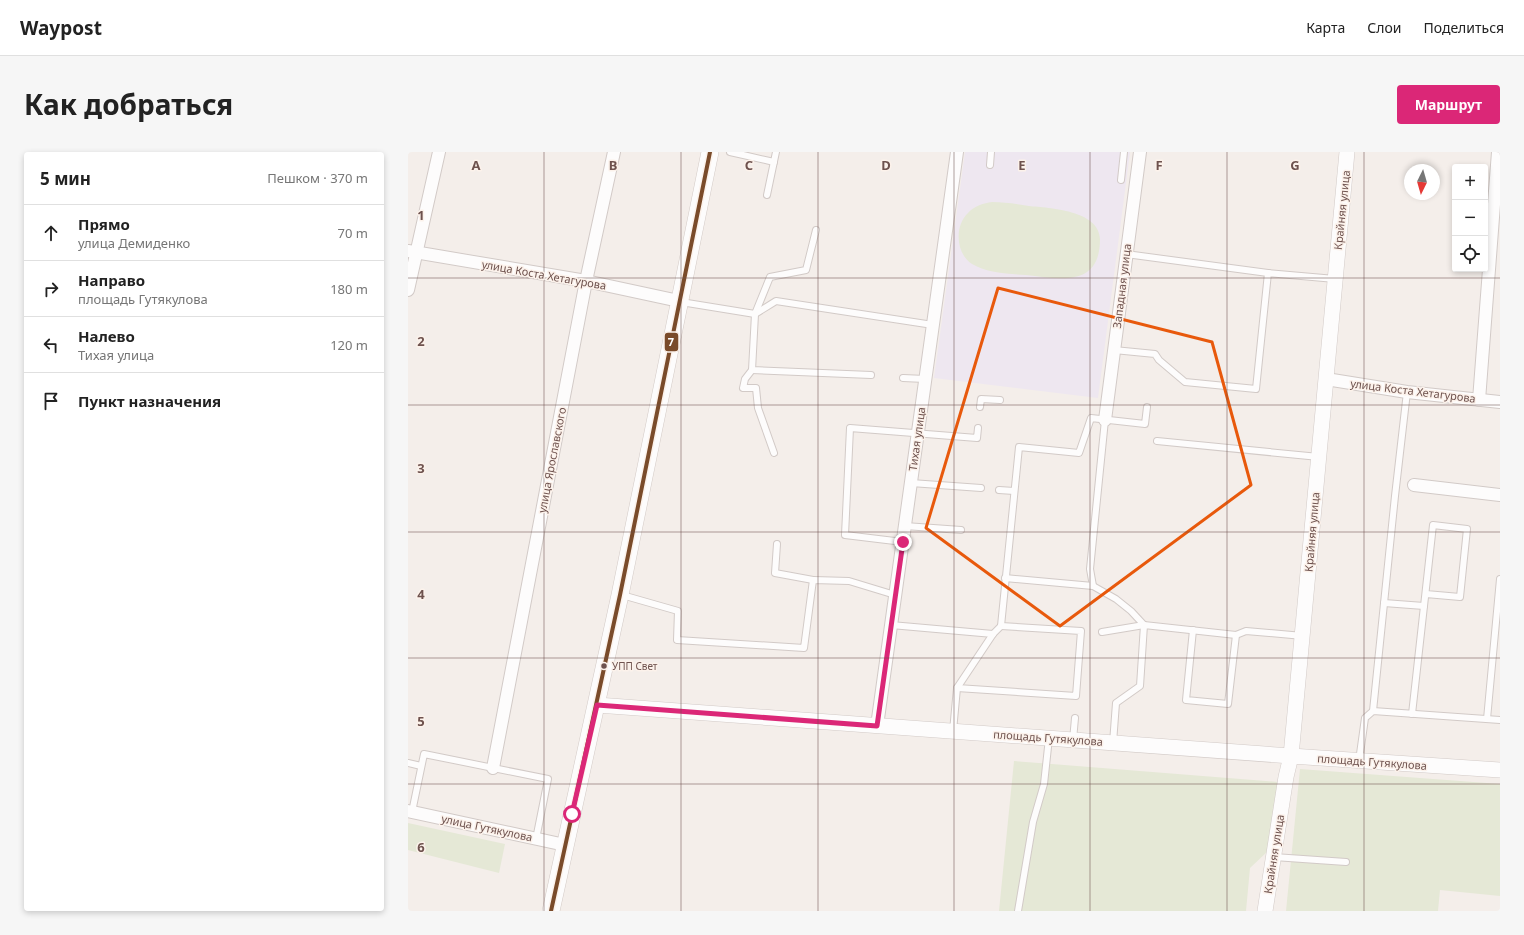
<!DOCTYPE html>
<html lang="ru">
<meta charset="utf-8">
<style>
body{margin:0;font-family:"Noto Sans",sans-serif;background:#f6f6f6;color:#222}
.controls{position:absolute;right:12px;top:12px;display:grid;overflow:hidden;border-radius:4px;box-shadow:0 2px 6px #0003}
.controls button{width:36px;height:36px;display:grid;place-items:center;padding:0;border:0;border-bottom:1px solid #e0e0e0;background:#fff;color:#222;font:20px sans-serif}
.compass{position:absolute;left:996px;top:12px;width:36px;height:36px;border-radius:50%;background:#fff;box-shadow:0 2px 6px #0003;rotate:185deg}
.stop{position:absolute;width:12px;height:12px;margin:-9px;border:3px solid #db2777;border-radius:50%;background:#fff}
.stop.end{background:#db2777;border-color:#fff;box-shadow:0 1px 4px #0008}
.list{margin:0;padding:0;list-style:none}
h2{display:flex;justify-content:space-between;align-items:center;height:52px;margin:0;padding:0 16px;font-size:17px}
h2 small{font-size:13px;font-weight:400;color:#767676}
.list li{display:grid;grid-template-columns:26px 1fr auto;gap:12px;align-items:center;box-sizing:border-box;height:56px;padding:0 16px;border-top:1px solid #e0e0e0}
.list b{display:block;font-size:15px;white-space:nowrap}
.list p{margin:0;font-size:13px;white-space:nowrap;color:#767676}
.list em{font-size:13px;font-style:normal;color:#767676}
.icon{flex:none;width:22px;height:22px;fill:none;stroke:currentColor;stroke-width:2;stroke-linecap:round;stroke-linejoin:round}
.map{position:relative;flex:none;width:1092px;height:759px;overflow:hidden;border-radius:4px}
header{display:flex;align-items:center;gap:24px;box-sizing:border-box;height:56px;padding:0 20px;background:#fff;border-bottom:1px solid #e0e0e0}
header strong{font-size:19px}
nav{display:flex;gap:22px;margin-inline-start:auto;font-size:14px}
.intro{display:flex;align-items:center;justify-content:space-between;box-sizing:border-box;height:96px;padding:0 24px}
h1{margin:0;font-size:28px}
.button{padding:10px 18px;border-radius:4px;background:#db2777;color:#fff;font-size:14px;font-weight:700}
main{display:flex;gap:24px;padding:0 24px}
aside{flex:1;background:#fff;border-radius:4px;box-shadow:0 2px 6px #0003}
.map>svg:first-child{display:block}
.education{fill:#eee7f0}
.green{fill:#e5e8d6}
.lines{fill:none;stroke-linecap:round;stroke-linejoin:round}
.service-casing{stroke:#d2cac7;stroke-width:8}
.minor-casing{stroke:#d2cac7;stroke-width:14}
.tertiary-casing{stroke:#d2cac7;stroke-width:16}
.secondary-casing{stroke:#d3cac6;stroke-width:18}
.service{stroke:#fdfcfc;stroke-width:6}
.minor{stroke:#fdfcfc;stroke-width:12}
.tertiary{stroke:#fdfcfc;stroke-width:15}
.secondary{stroke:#fdfcfc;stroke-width:17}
.bus-1-casing{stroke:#fcf2eb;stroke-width:7}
.bus-1{stroke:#7a4b2a;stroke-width:4}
.route{stroke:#db2777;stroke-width:5}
.marked{fill:none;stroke:#e8590c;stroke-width:3;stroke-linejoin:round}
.grid{fill:none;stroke:#6e524e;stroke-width:1;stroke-opacity:0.55}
.bus-dot{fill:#6e524e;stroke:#fcf2eb;stroke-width:1.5}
.labels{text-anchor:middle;stroke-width:3;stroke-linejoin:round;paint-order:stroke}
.bus-label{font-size:10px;fill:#6e524e;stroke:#fcf2eb;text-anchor:start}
.street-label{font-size:11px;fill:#6e524e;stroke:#fcf2eb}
.grid-label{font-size:13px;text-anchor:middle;font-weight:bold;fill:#6e524e;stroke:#fcf2eb;stroke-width:3;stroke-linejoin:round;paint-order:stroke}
.line-badge{stroke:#fcf2eb;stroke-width:1.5}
.badge-label{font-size:11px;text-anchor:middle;font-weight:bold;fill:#fff}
</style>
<header>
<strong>Waypost</strong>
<nav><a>Карта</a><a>Слои</a><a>Поделиться</a></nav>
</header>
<div class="intro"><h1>Как добраться</h1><a class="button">Маршрут</a></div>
<main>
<aside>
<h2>5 мин<small>Пешком · 370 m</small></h2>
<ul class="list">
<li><svg class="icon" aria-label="ahead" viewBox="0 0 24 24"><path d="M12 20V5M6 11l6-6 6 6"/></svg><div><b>Прямо</b><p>улица Демиденко</p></div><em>70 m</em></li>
<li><svg class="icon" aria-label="right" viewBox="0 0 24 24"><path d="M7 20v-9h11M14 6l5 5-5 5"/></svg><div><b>Направо</b><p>площадь Гутякулова</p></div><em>180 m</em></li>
<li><svg class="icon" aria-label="left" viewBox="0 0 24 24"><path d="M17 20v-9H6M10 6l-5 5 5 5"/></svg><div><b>Налево</b><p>Тихая улица</p></div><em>120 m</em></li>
<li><svg class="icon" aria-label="arrive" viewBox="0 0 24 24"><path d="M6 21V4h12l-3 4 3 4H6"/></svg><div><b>Пункт назначения</b></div></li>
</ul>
</aside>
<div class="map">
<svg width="1092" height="759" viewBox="0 0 1092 759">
<rect width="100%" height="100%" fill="#f4eeea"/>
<polygon class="education" points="557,0 722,0 690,246 526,226"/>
<g class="green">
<path d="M584,50C596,50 609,52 621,54C641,56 691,58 692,87C692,136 652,127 618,123C601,122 579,121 564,112C548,102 546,74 560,61C566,54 576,51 584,50Z"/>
<polygon points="606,609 870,630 860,699 842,716 838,759 591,759"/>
<polygon points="892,617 1092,632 1092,744 1032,738 1030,759 878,759"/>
<polygon points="0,671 97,692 91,721 0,698"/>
</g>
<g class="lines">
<defs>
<g id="service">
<polyline points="322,0 366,10"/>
<polyline points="582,13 583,0"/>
<polyline points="713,28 716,0"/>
<polyline points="359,43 368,0"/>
<polyline points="408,78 398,118 362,125 347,162 344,218 463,223"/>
<polyline points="718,102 860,121"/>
<polyline points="273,150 347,162 368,149 525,173"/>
<polyline points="706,198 747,202 751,208 777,230 848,237 860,121 927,127"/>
<polyline points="344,218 337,227 335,236 348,236 350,256 366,301"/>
<polyline points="495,226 517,227"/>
<polyline points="572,255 573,247 592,248"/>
<polyline points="697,268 682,417 685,434 708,447 723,459 736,473"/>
<polyline points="749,289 911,305"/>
<polyline points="503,331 573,336"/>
<polyline points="591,338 606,339"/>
<polyline points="497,374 553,378"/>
<polyline points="495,390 437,383 442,276 569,286 570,276"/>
<polyline points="369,392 367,421 405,428"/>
<polyline points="597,426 685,434"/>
<polyline points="214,443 270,459 269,488 396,496 405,428 441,429 487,443"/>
<polyline points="976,451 1016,454"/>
<polyline points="483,473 585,482"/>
<polyline points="785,478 778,548 820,552 828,483"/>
<polyline points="694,480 736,473"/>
<polyline points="549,536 668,544 673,479 593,474"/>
<polyline points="965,559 987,344 999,240"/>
<polyline points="1004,562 1025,373 1059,377 1052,445 1018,442"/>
<polyline points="1079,567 1092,427"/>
<polyline points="545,579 549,536 585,482 593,474 611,295 671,301 683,266 737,272 739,255"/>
<polyline points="665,588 667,566"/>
<polyline points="705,591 708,551 732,534 736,473 828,483 838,479 895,484"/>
<polyline points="951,609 957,566 965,559 1092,568"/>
<polyline points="0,611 13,614"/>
<polyline points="4,660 16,602 140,627 128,687"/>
<polyline points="866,705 938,710"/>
<polyline points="610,759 625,670 636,632 641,586"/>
</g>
<g id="minor">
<polyline points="0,99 178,129 271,149"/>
<polyline points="0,138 31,0"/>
<polyline points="918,227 999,240 1092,250"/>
<polyline points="1071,248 1090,0"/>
<polyline points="697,268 732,0"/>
<polyline points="1006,333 1092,343"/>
<polyline points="469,574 549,0"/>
<polyline points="85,616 178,129 206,0"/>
<polyline points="0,659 157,693"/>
</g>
<g id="tertiary">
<polyline points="189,553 883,604 1092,618"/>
<polyline points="857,759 878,625 883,604 939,0"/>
</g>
<polyline id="secondary" points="143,759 212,443 302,0"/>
</defs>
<use href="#service" class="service-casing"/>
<use href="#minor" class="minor-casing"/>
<use href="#tertiary" class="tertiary-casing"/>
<use href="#secondary" class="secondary-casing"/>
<use href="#service" class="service"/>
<use href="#minor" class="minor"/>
<use href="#tertiary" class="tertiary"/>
<use href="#secondary" class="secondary"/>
<defs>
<polyline id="bus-1" points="143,759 212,443 302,0"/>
</defs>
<use href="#bus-1" class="bus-1-casing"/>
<use href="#bus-1" class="bus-1"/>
</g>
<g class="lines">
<polyline class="route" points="164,662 189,553 469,574 495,390"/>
</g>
<path class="marked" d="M590,136L804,190L843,333L652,474L518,376Z"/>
<path class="grid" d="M136,0V759M273,0V759M410,0V759M546,0V759M682,0V759M819,0V759M956,0V759M0,126H1092M0,253H1092M0,380H1092M0,506H1092M0,632H1092"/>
<circle class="bus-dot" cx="196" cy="514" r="3.5"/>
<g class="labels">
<g class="bus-label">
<text x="204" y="518">УПП Свет</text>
</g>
<g class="street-label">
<text transform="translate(934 58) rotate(-84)" y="4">Крайняя улица</text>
<text transform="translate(136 123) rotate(10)" y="4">улица Коста Хетагурова</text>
<text transform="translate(714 134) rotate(-83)" y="4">Западная улица</text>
<text transform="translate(1005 239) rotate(7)" y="4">улица Коста Хетагурова</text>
<text transform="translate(509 287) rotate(-82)" y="4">Тихая улица</text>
<text transform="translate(144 308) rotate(-79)" y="4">улица Ярославского</text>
<text transform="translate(904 380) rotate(-85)" y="4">Крайняя улица</text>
<text transform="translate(640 586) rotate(4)" y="4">площадь Гутякулова</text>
<text transform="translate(964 610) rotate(4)" y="4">площадь Гутякулова</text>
<text transform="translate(79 676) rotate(12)" y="4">улица Гутякулова</text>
<text transform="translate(866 702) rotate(-81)" y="4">Крайняя улица</text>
</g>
</g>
<g class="grid-label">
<text x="68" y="18">A</text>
<text x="205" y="18">B</text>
<text x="341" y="18">C</text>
<text x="478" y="18">D</text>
<text x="614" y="18">E</text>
<text x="751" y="18">F</text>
<text x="887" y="18">G</text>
<text x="13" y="68">1</text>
<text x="13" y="194">2</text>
<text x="13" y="321">3</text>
<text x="13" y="447">4</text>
<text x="13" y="574">5</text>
<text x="13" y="700">6</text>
</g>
<rect class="line-badge" x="256" y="180" width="15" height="20" rx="4" fill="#7a4b2a"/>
<g class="badge-label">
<text x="263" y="194">7</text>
</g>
</svg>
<div class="controls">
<button>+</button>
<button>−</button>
<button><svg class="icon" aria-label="locate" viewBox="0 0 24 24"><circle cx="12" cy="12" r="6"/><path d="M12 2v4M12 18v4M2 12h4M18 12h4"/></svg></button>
</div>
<svg class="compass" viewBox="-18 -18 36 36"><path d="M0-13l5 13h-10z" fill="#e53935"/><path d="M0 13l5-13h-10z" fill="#767676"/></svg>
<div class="stop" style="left:164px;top:662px"></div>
<div class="stop end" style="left:495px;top:390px"></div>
</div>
</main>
